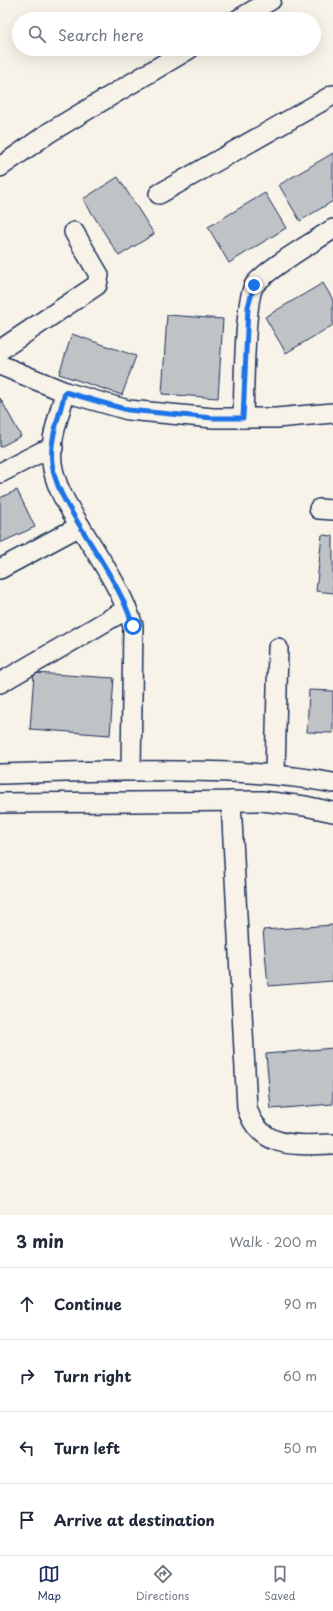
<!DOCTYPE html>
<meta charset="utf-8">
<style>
body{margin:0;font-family:"Playpen Sans",sans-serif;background:#f6f6f7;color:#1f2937}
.stop{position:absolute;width:12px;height:12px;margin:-9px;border:3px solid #1a73e8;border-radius:50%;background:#fff}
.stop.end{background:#1a73e8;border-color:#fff;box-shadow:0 1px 4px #0008}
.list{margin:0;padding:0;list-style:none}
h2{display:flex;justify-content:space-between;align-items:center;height:52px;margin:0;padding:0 16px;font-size:17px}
h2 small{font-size:13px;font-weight:400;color:#747a83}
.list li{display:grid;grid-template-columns:26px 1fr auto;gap:12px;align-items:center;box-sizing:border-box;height:72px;padding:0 16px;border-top:1px solid #e0e1e3}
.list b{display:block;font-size:15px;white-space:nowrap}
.list em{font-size:13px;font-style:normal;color:#747a83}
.icon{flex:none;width:22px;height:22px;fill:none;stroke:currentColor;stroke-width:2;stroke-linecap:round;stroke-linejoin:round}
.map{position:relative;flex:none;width:333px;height:1215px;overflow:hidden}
.search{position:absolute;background:#fff;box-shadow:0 4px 16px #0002;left:12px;right:12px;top:12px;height:44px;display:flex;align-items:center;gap:10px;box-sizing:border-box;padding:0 14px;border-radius:22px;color:#747a83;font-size:15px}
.sheet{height:340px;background:#fff}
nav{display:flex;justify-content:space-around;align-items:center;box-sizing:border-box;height:56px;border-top:1px solid #e0e1e3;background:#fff;font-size:11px;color:#747a83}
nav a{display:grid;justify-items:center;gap:2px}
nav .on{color:#1b2f5e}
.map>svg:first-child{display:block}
.building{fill:#c0c3c5;stroke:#1b2f5e}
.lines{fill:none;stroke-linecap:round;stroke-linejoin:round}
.minor-casing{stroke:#1b2f5e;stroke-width:22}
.minor{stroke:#f7f3e8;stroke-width:19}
.route{stroke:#1a73e8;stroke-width:5}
</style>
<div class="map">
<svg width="333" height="1215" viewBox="0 0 333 1215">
<rect width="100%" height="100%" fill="#f7f3e8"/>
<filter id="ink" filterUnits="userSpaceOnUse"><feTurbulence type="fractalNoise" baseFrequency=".025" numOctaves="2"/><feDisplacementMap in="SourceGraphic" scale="8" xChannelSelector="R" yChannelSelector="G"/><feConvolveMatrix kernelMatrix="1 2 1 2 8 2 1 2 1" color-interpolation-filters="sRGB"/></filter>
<g filter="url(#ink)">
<g class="building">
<polygon points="333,153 333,201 300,221 279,185"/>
<polygon points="118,177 154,234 119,256 83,199"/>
<polygon points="265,193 286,228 229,263 208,227"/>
<polygon points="323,283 333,300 333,325 286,353 265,317"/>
<polygon points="167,315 223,319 218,398 162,394"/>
<polygon points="72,334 136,356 122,395 59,374"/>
<polygon points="0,398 21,436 0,447"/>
<polygon points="17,490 35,527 0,543 0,498"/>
<polygon points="322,535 333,536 333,593 316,591"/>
<polygon points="34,673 114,678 110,735 30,729"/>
<polygon points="309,690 333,691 333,733 307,732"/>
<polygon points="333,925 333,981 268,986 263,930"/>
<polygon points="333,1048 333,1104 271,1109 266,1054"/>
</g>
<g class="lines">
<defs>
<g id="minor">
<polyline points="239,19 271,0"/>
<polyline points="0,167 50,132 189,49"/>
<polyline points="159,194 333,95"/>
<polyline points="0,350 97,285 99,275 74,232"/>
<polyline points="0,365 65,392 128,410 213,418 276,418 333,413"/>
<path d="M65,392C60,414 49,440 52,463C55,487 68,506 80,526C99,558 122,590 133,626L131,770"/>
<path d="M243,418C244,395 244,298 255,284C271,266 312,243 333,229"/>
<polyline points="0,473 43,451 53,448"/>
<polyline points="319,509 333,510"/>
<polyline points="0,569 80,526"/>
<polyline points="0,683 127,609"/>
<polyline points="275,773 278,648"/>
<path d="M0,774C60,772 119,770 179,771C231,771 282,773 333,783"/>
<path d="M231,801L247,1108C260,1150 297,1145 333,1144"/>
<polyline points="0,803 262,801 305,806 333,812"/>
</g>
</defs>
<use href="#minor" class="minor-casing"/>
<use href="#minor" class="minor"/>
</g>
</g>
<g class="lines" filter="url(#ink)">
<path class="route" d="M133,626C122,590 99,558 80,526C68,506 55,487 52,463C49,440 60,414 65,392L128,410L213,418H243L248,307L254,285"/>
</g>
</svg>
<div class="stop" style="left:133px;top:626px"></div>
<div class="stop end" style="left:254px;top:285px"></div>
<div class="search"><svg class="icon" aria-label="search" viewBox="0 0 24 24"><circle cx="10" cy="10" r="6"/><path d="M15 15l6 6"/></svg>Search here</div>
</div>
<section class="sheet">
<h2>3 min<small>Walk · 200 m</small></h2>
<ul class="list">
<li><svg class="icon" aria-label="ahead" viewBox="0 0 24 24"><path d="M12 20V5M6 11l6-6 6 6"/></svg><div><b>Continue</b></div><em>90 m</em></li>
<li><svg class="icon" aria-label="right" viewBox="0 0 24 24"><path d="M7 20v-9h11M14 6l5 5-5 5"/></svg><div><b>Turn right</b></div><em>60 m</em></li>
<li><svg class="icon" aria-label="left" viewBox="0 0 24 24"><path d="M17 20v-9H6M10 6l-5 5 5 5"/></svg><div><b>Turn left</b></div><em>50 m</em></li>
<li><svg class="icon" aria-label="arrive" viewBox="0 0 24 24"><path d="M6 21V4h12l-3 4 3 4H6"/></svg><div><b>Arrive at destination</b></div></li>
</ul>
</section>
<nav>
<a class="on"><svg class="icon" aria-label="map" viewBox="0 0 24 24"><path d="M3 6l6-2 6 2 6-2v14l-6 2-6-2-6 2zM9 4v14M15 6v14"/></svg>Map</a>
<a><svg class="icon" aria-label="directions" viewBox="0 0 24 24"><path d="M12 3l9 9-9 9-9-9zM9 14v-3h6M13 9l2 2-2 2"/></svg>Directions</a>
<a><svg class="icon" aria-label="saved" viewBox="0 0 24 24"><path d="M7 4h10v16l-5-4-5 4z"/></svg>Saved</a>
</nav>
